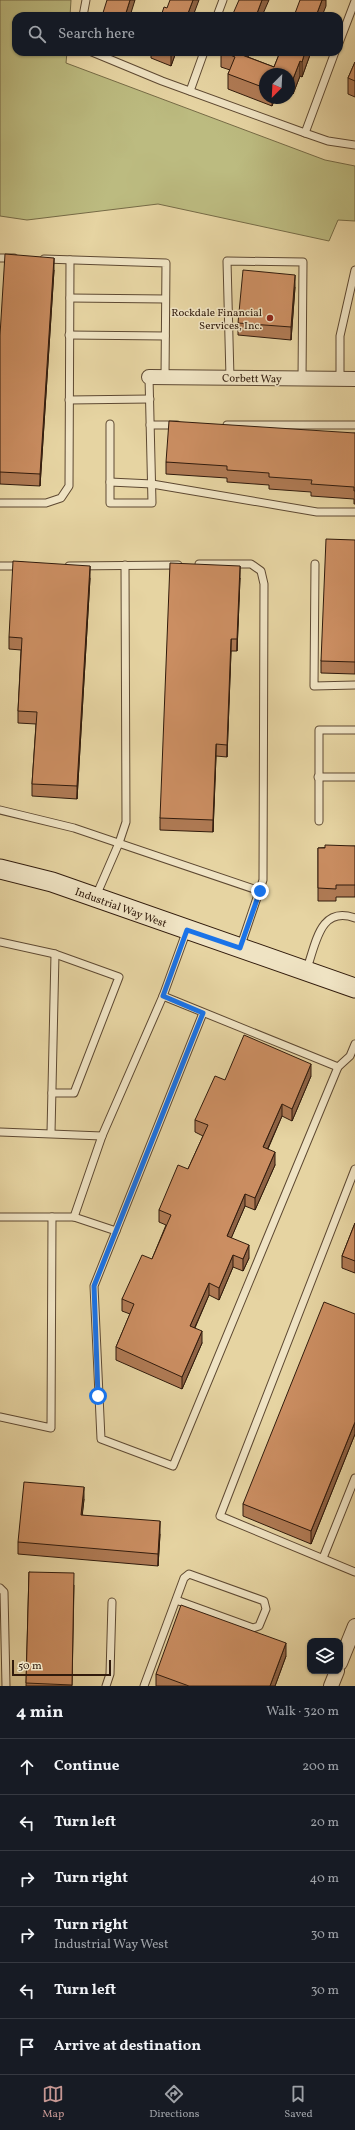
<!DOCTYPE html>
<meta charset="utf-8">
<style>
body{margin:0;font-family:Vollkorn,serif;background:#20242c;color:#f1f3f6}
.controls{position:absolute;right:12px;bottom:12px;display:grid;overflow:hidden;border-radius:8px;box-shadow:0 1px 3px #0004}
.controls button{width:36px;height:36px;display:grid;place-items:center;padding:0;border:0;border-bottom:1px solid #363941;background:#171b24;color:#f1f3f6;font:20px sans-serif}
.compass{position:absolute;left:259px;top:68px;width:36px;height:36px;border-radius:50%;background:#171b24;box-shadow:0 1px 3px #0004;rotate:204deg}
.scale{position:absolute;left:12px;bottom:10px;width:99px;box-sizing:border-box;padding-left:4px;border:2px solid #311b0c;border-top:0;font-size:11px;line-height:14px;white-space:nowrap;color:#311b0c;-webkit-text-stroke:3px #efe3c3;paint-order:stroke}
.stop{position:absolute;width:12px;height:12px;margin:-9px;border:3px solid #1a73e8;border-radius:50%;background:#fff}
.stop.end{background:#1a73e8;border-color:#fff;box-shadow:0 1px 4px #0008}
.list{margin:0;padding:0;list-style:none}
h2{display:flex;justify-content:space-between;align-items:center;height:52px;margin:0;padding:0 16px;font-size:17px}
h2 small{font-size:13px;font-weight:400;color:#9ea1a6}
.list li{display:grid;grid-template-columns:26px 1fr auto;gap:12px;align-items:center;box-sizing:border-box;height:56px;padding:0 16px;border-top:1px solid #363941}
.list b{display:block;font-size:15px;white-space:nowrap}
.list p{margin:0;font-size:13px;white-space:nowrap;color:#9ea1a6}
.list em{font-size:13px;font-style:normal;color:#9ea1a6}
.icon{flex:none;width:22px;height:22px;fill:none;stroke:currentColor;stroke-width:2;stroke-linecap:round;stroke-linejoin:round}
.map{position:relative;flex:none;width:355px;height:1686px;overflow:hidden}
.search{position:absolute;background:#171b24;box-shadow:0 1px 3px #0004;left:12px;right:12px;top:12px;height:44px;display:flex;align-items:center;gap:10px;box-sizing:border-box;padding:0 14px;border-radius:12px;color:#9ea1a6;font-size:15px}
.sheet{height:388px;background:#171b24}
nav{display:flex;justify-content:space-around;align-items:center;box-sizing:border-box;height:56px;border-top:1px solid #363941;background:#171b24;font-size:11px;color:#9ea1a6}
nav a{display:grid;justify-items:center;gap:2px}
nav .on{color:#c59692}
.map>svg:first-child{display:block}
.green{fill:#bcbb80;stroke:#766b46}
.lines{fill:none;stroke-linecap:round;stroke-linejoin:round}
.lane-casing{stroke:#5e4932;stroke-width:9}
.street-casing{stroke:#5e4932;stroke-width:16}
.secondary-casing{stroke:#311b0c;stroke-width:21}
.lane{stroke:#efe3c3;stroke-width:7}
.street{stroke:#efe3c3;stroke-width:14}
.secondary{stroke:#efe3c3;stroke-width:19}
.wall{fill:#af7a54;stroke:#311b0c}
.shaded-wall{fill:#8e6345;stroke:#311b0c}
.building{fill:#cb8e62;stroke:#311b0c}
.route{stroke:#1a73e8;stroke-width:5}
.poi-dot{fill:#8f2418;stroke:#efe3c3;stroke-width:1.5}
.labels{text-anchor:middle;stroke-width:3;stroke-linejoin:round;paint-order:stroke}
.poi-label{font-size:11px;fill:#311b0c;stroke:#efe3c3;text-anchor:end}
.street-label{font-size:11px;fill:#311b0c;stroke:#efe3c3}
</style>
<div class="map">
<svg width="355" height="1686" viewBox="0 0 355 1686">
<rect width="100%" height="100%" fill="#e6d4a2"/>
<filter id="stains"><feTurbulence type="fractalNoise" baseFrequency=".005" numOctaves="4"/><feColorMatrix values="0 0 0 0 .2 0 0 0 0 .09 0 0 0 0 .02 0 0 0 .5 -.17"/></filter>
<radialGradient id="worn" r=".72"><stop offset=".6" stop-color="#630" stop-opacity="0"/><stop offset="1" stop-color="#630" stop-opacity=".3"/></radialGradient>
<polygon class="green" points="0,0 71,0 70,16 16,16 16,52 67,52 66,63 325,160 355,166 355,221 338,220 329,241 158,204 27,220 0,216"/>
<g class="lines">
<defs>
<g id="lane">
<polyline points="83,16 86,0"/>
<polyline points="217,16 223,0"/>
<polyline points="339,43 355,1"/>
<polyline points="92,52 162,81 305,133 328,141 355,145"/>
<polyline points="190,91 204,52"/>
<polyline points="305,133 335,52"/>
<polyline points="0,258 14,258"/>
<polyline points="44,259 166,263 165,377"/>
<polyline points="70,298 165,299"/>
<polyline points="69,335 165,336"/>
<polyline points="230,378 227,261 303,262 302,379"/>
<polyline points="340,379 340,336 355,270"/>
<polyline points="69,400 150,399"/>
<polyline points="110,424 110,503 152,503 149,377"/>
<polyline points="150,425 177,425"/>
<polyline points="227,425 355,425"/>
<polyline points="110,482 152,484 317,512 355,512"/>
<polyline points="0,503 46,503 61,498 69,486 70,260"/>
<polyline points="199,564 251,564 261,571 264,584 263,880 240,948"/>
<polyline points="315,564 314,686 355,685"/>
<polyline points="0,566 22,566"/>
<polyline points="69,566 178,565"/>
<polyline points="318,777 355,777"/>
<polyline points="0,810 74,828 260,891"/>
<polyline points="319,821 319,730 355,730"/>
<polyline points="96,896 119,843 126,822 125,565"/>
<polyline points="0,942 55,954 119,977 74,1093 52,1093"/>
<path d="M306,971C316,945 319,905 355,918"/>
<polyline points="163,996 338,1067"/>
<polyline points="203,1013 94,1286 101,1439 173,1466 338,1067 350,1056 355,1044"/>
<polyline points="0,1132 102,1136"/>
<polyline points="51,1133 55,954"/>
<polyline points="355,1169 220,1516 355,1572"/>
<polyline points="0,1217 74,1217 116,1231"/>
<polyline points="74,1217 102,1136 163,996 187,930"/>
<polyline points="0,1417 51,1428 52,1217"/>
<polyline points="323,1558 355,1478"/>
<polyline points="0,1588 4,1592 6,1686"/>
<polyline points="106,1686 110,1674 112,1602"/>
<polyline points="144,1686 184,1578 189,1574 264,1601 266,1609 259,1626 253,1628 176,1600"/>
</g>
<g id="street">
<polyline points="149,377 355,379"/>
<polyline points="340,1663 355,1626"/>
<polyline points="331,1686 337,1671"/>
</g>
<polyline id="secondary" points="0,869 52,882 355,988"/>
</defs>
<use href="#lane" class="lane-casing"/>
<use href="#street" class="street-casing"/>
<use href="#secondary" class="secondary-casing"/>
<use href="#lane" class="lane"/>
<use href="#street" class="street"/>
<use href="#secondary" class="secondary"/>
</g>
<g class="wall">
<polygon points="151,52 176,52 171,66 151,58"/>
<polygon points="221,52 249,52 248,57 274,67 280,52 311,52 302,77 300,76 293,94 289,93 289,74 265,74 265,98 275,98 272,106 228,89 228,74 230,70 221,67"/>
<polygon points="355,62 355,97 348,94 348,78"/>
<polygon points="54,270 40,486 0,484 0,335"/>
<polygon points="295,287 291,340 238,335 238,323"/>
<polygon points="355,433 355,504 354,504 354,499 311,496 311,492 269,489 269,485 227,482 227,478 166,474 166,462"/>
<polygon points="355,540 355,674 321,673 321,661"/>
<polygon points="90,578 77,799 32,796 32,784 36,724 18,723 18,711 21,650 9,649 9,637"/>
<polygon points="240,578 237,651 231,651 227,757 216,756 213,832 160,830 160,818"/>
<polygon points="355,846 355,897 336,897 336,901 318,901 318,848"/>
<polygon points="311,1076 292,1121 282,1116 268,1149 275,1165 255,1210 245,1206 231,1238 249,1258 243,1271 233,1267 219,1300 209,1295 195,1328 202,1343 182,1389 116,1360 116,1347 130,1314 122,1311 122,1299 152,1259 166,1225 159,1222 159,1210 188,1169 203,1136 195,1132 195,1120 225,1080"/>
<polygon points="355,1223 355,1273 342,1268 342,1256"/>
<polygon points="355,1314 355,1434 311,1544 243,1516 243,1504"/>
<polygon points="84,1499 82,1515 160,1534 158,1566 18,1554 18,1542"/>
<polygon points="29,1572 74,1585 72,1686 26,1686"/>
<polygon points="286,1656 275,1686 156,1686 156,1674"/>
</g>
<g class="shaded-wall">
<polygon points="130,0 135,0 130,16 125,16"/>
<polygon points="193,0 199,0 193,16 187,16"/>
<polygon points="262,0 269,0 262,16 256,16"/>
<polygon points="322,0 326,0 326,6 322,16 316,16"/>
<polygon points="171,52 176,52 171,66"/>
<polygon points="244,52 249,52 249,54 242,71 242,55"/>
<polygon points="305,52 311,52 302,77 302,62"/>
<polygon points="300,61 300,76 293,94 293,79"/>
<polygon points="272,98 275,98 272,106"/>
<polygon points="54,258 54,270 40,486 40,474"/>
<polygon points="295,275 295,287 291,340 291,327"/>
<polygon points="90,566 90,578 77,799 77,786"/>
<polygon points="240,566 240,578 237,651 237,639"/>
<polygon points="231,639 231,651 227,757 227,745"/>
<polygon points="216,744 216,756 213,832 213,820"/>
<polygon points="311,1064 311,1076 292,1121 292,1109"/>
<polygon points="282,1104 282,1116 263,1159 263,1147"/>
<polygon points="275,1152 275,1165 255,1210 255,1198"/>
<polygon points="245,1194 245,1206 227,1248 227,1236"/>
<polygon points="249,1245 249,1258 243,1271 243,1259"/>
<polygon points="233,1255 233,1267 219,1300 219,1288"/>
<polygon points="209,1283 209,1295 190,1338 190,1326"/>
<polygon points="202,1331 202,1343 182,1389 182,1377"/>
<polygon points="355,1422 355,1434 311,1544 311,1531"/>
<polygon points="84,1487 84,1499 81,1527 81,1515"/>
<polygon points="160,1521 160,1534 158,1566 158,1554"/>
<polygon points="286,1643 286,1656 275,1686 270,1686"/>
</g>
<g class="building">
<polygon points="107,0 130,0 125,16 102,16"/>
<polygon points="170,0 193,0 187,16 161,16 164,7 167,8"/>
<polygon points="239,0 262,0 256,16 232,16"/>
<polygon points="300,0 322,0 316,16 294,16"/>
<polygon points="223,52 244,52 242,55 274,67 280,52 305,52 302,62 300,61 293,79 289,77 289,74 281,74 278,73 278,74 265,74 265,88 228,74 235,57"/>
<polygon points="355,62 355,81 348,78"/>
<polygon points="5,254 54,258 40,474 0,472 0,335"/>
<polygon points="243,270 295,275 291,327 238,323"/>
<polygon points="169,421 355,433 355,491 354,491 354,487 311,484 312,480 269,477 269,473 227,470 227,466 166,462"/>
<polygon points="326,539 355,540 355,662 321,661"/>
<polygon points="13,561 90,566 77,786 32,784 37,712 18,711 22,638 9,637"/>
<polygon points="170,563 240,566 237,639 231,639 227,745 216,744 213,820 160,818"/>
<polygon points="325,845 355,846 355,885 336,885 336,889 318,888 318,848 325,848"/>
<polygon points="244,1035 311,1064 292,1109 282,1104 263,1147 275,1152 255,1198 245,1194 227,1236 249,1245 243,1259 233,1255 219,1288 209,1283 190,1326 202,1331 182,1377 116,1347 134,1304 122,1299 142,1255 152,1259 171,1215 159,1210 178,1165 188,1169 208,1125 195,1120 215,1076 225,1080"/>
<polygon points="355,1223 355,1261 342,1256"/>
<polygon points="324,1302 355,1314 355,1422 311,1531 243,1504"/>
<polygon points="24,1482 84,1487 81,1515 160,1521 158,1554 18,1542"/>
<polygon points="29,1572 74,1573 72,1685 26,1683"/>
<polygon points="181,1605 286,1643 270,1686 189,1686 156,1674"/>
</g>
<g class="lines">
<polyline class="route" points="98,1396 94,1286 203,1013 163,996 187,930 240,948 260,891"/>
</g>
<circle class="poi-dot" cx="270" cy="318" r="4"/>
<g class="labels">
<g class="poi-label">
<text x="262" y="316">Rockdale Financial<tspan x="262" dy="13">Services, Inc.</tspan></text>
</g>
<g class="street-label">
<text transform="translate(252 378) rotate(1)" y="4">Corbett Way</text>
<text transform="translate(121 907) rotate(20)" y="4">Industrial Way West</text>
</g>
</g>
<rect width="100%" height="100%" filter="url(#stains)"/>
<rect width="100%" height="100%" fill="url(#worn)"/>
</svg>
<div class="controls">
<button><svg class="icon" aria-label="layers" viewBox="0 0 24 24"><path d="M12 4l9 5-9 5-9-5zM3 14l9 5 9-5"/></svg></button>
</div>
<svg class="compass" viewBox="-18 -18 36 36"><path d="M0-13l5 13h-10z" fill="#e53935"/><path d="M0 13l5-13h-10z" fill="#9ea1a6"/></svg>
<div class="scale">50 m</div>
<div class="stop" style="left:98px;top:1396px"></div>
<div class="stop end" style="left:260px;top:891px"></div>
<div class="search"><svg class="icon" aria-label="search" viewBox="0 0 24 24"><circle cx="10" cy="10" r="6"/><path d="M15 15l6 6"/></svg>Search here</div>
</div>
<section class="sheet">
<h2>4 min<small>Walk · 320 m</small></h2>
<ul class="list">
<li><svg class="icon" aria-label="ahead" viewBox="0 0 24 24"><path d="M12 20V5M6 11l6-6 6 6"/></svg><div><b>Continue</b></div><em>200 m</em></li>
<li><svg class="icon" aria-label="left" viewBox="0 0 24 24"><path d="M17 20v-9H6M10 6l-5 5 5 5"/></svg><div><b>Turn left</b></div><em>20 m</em></li>
<li><svg class="icon" aria-label="right" viewBox="0 0 24 24"><path d="M7 20v-9h11M14 6l5 5-5 5"/></svg><div><b>Turn right</b></div><em>40 m</em></li>
<li><svg class="icon" aria-label="right" viewBox="0 0 24 24"><path d="M7 20v-9h11M14 6l5 5-5 5"/></svg><div><b>Turn right</b><p>Industrial Way West</p></div><em>30 m</em></li>
<li><svg class="icon" aria-label="left" viewBox="0 0 24 24"><path d="M17 20v-9H6M10 6l-5 5 5 5"/></svg><div><b>Turn left</b></div><em>30 m</em></li>
<li><svg class="icon" aria-label="arrive" viewBox="0 0 24 24"><path d="M6 21V4h12l-3 4 3 4H6"/></svg><div><b>Arrive at destination</b></div></li>
</ul>
</section>
<nav>
<a class="on"><svg class="icon" aria-label="map" viewBox="0 0 24 24"><path d="M3 6l6-2 6 2 6-2v14l-6 2-6-2-6 2zM9 4v14M15 6v14"/></svg>Map</a>
<a><svg class="icon" aria-label="directions" viewBox="0 0 24 24"><path d="M12 3l9 9-9 9-9-9zM9 14v-3h6M13 9l2 2-2 2"/></svg>Directions</a>
<a><svg class="icon" aria-label="saved" viewBox="0 0 24 24"><path d="M7 4h10v16l-5-4-5 4z"/></svg>Saved</a>
</nav>
